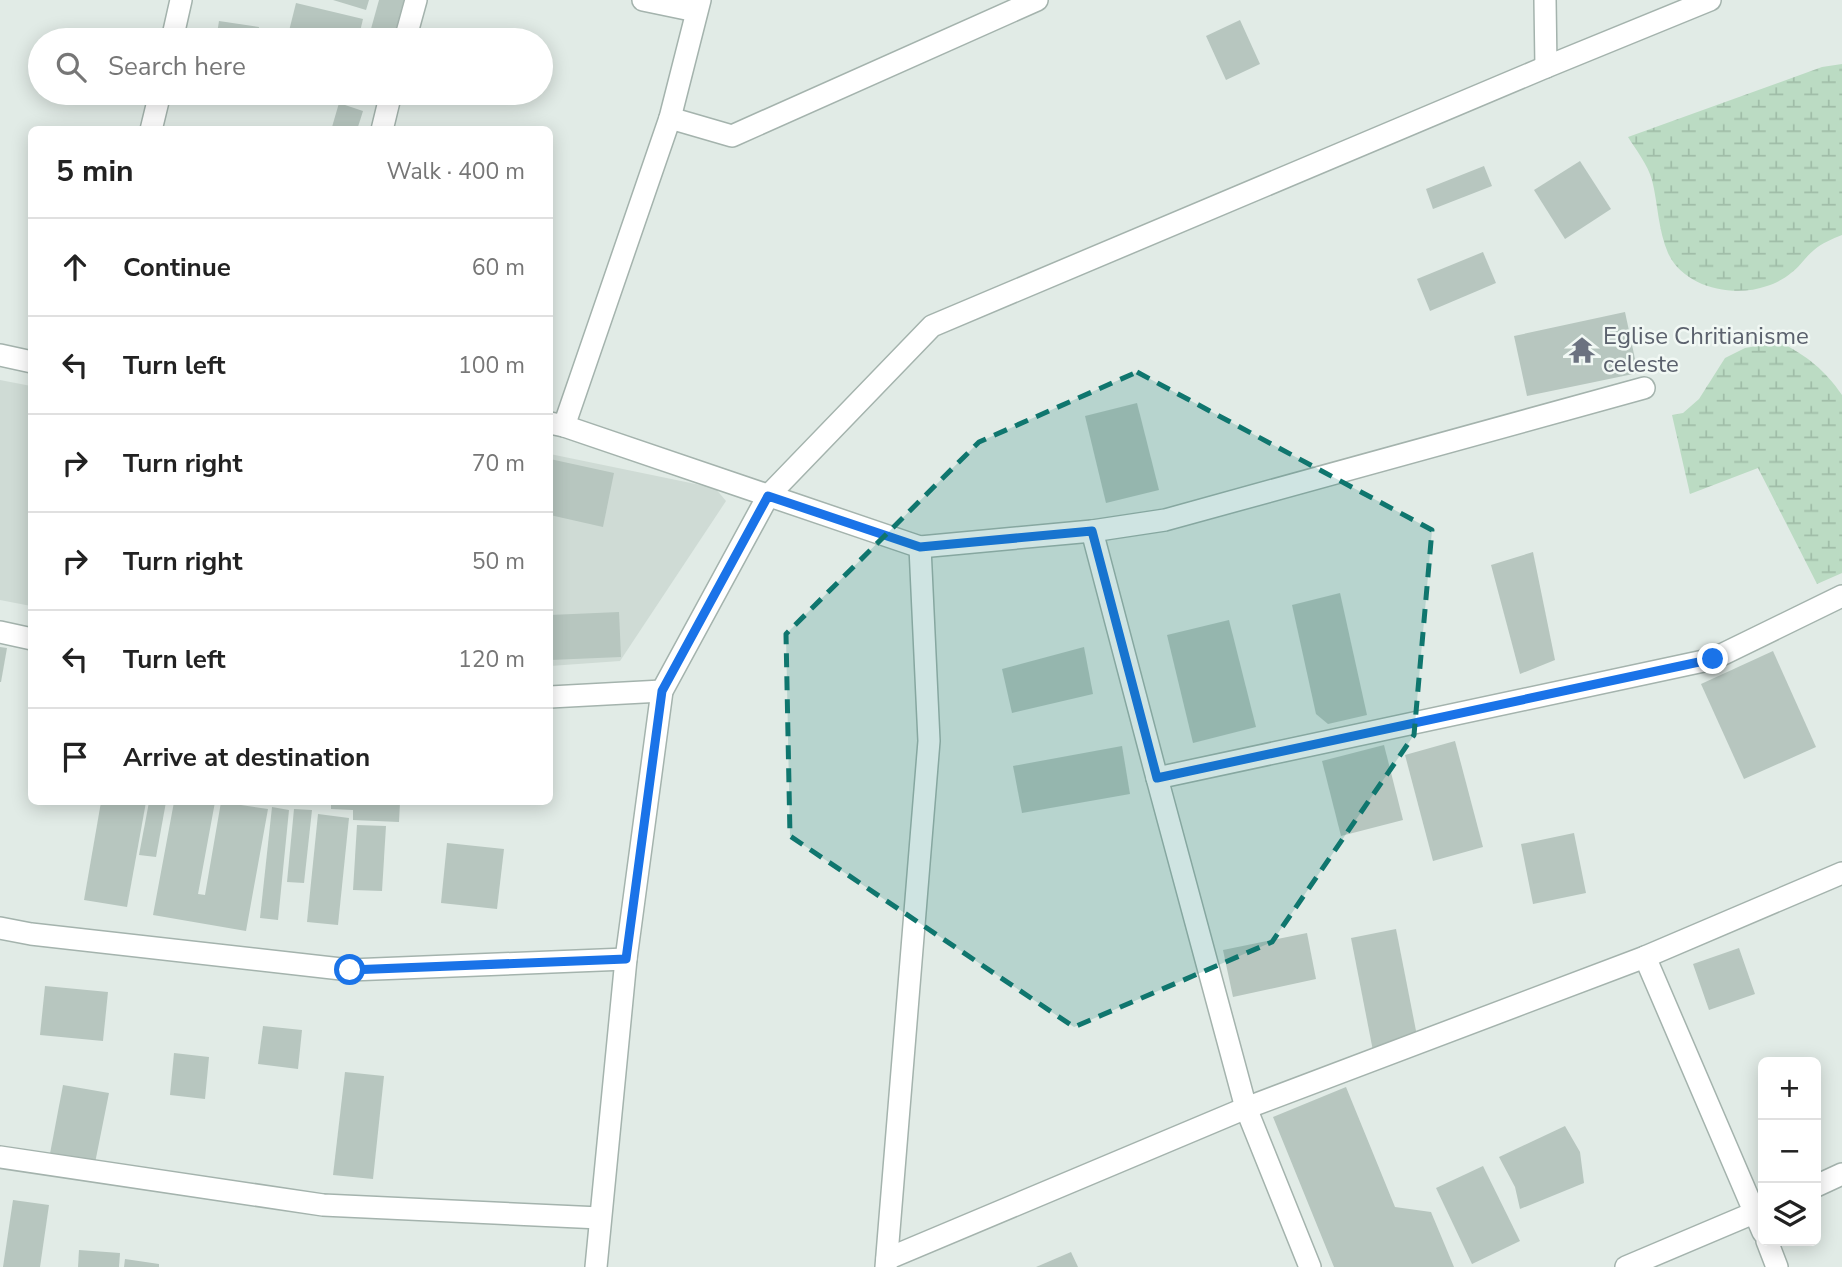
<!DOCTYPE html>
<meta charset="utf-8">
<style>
body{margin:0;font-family:"Nunito Sans",sans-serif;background:#f6f6f6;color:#222}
.controls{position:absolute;right:21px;bottom:21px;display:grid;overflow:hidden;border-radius:10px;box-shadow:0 4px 18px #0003}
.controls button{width:63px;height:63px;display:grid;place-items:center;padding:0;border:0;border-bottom:2px solid #e0e0e0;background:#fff;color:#222;font:35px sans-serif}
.stop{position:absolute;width:21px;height:21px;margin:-16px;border:5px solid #1a73e8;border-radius:50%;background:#fff}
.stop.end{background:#1a73e8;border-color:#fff;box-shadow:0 2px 7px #0008}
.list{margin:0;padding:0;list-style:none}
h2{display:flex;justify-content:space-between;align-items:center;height:91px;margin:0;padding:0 28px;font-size:30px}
h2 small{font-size:23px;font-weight:400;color:#767676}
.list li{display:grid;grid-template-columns:46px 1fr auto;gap:21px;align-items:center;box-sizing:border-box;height:98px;padding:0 28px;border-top:2px solid #e0e0e0}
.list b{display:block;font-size:26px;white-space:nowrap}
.list em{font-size:23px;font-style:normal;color:#767676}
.icon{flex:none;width:38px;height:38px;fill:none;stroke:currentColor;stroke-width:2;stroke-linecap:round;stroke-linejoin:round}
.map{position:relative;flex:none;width:1842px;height:1267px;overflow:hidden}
.search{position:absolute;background:#fff;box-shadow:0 4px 18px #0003;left:28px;top:28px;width:525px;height:77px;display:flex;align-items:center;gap:18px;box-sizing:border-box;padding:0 24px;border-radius:38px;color:#767676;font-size:26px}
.panel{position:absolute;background:#fff;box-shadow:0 4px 18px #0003;left:28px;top:126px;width:525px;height:679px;border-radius:10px}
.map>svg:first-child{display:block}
.built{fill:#cfdbd5}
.wetland{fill:url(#wetland-marsh)}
.building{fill:#b7c6bf}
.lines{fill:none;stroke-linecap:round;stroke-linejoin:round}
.minor-casing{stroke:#a4b3ad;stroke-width:24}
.tertiary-casing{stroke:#a4b3ad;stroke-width:24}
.minor{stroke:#fff;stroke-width:21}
.tertiary{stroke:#fff;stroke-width:21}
.route{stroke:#1a73e8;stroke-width:9}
.marked{fill:#0f766e;fill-opacity:0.2;stroke:#0f766e;stroke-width:5;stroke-dasharray:14 9;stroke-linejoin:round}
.labels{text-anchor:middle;stroke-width:5;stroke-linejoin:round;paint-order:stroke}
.worship-label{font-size:24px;fill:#5b616d;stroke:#f1f8f4;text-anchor:start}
</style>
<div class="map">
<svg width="1842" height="1267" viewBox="0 0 1842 1267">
<defs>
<pattern id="wetland-marsh" width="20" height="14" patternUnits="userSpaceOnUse" patternTransform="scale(1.75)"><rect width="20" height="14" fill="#bbdbc3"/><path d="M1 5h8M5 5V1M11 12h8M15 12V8" fill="none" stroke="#a0bda8"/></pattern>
</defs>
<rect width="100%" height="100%" fill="#e1ebe6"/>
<g class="built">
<polygon points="0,380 31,386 31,606 0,600"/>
<polygon points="550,454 715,488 726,501 620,661 550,666"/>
</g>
<g class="wetland">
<path d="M1842,64V235C1832,239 1822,243 1814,250C1805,257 1800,267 1791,273C1785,278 1775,284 1767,286C1734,298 1684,288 1668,253C1658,230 1658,204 1652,180C1648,165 1636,150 1628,137L1822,67Z"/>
<path d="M1780,342C1807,356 1825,370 1842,395V573L1817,584L1758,468L1690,494L1672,415L1683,413L1699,399L1725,358L1745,348Z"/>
</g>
<g class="building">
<polygon points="333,0 369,0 366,10"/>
<polygon points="379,0 404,0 393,40 386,40 369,36"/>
<polygon points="296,3 363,19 358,40 326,40 289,31"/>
<polygon points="1240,20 1260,64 1226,80 1206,36"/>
<polygon points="219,21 259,27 257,40 216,40"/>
<polygon points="340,93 373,93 368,105"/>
<polygon points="339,103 363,111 357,130 340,130 332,127"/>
<polygon points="1580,161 1611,209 1565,239 1534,190"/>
<polygon points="1484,166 1492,186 1433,209 1426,189"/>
<polygon points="1483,252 1496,283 1430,311 1417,279"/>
<polygon points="1625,312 1638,373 1527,396 1514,336"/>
<polygon points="1137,403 1159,490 1106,503 1085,416"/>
<polygon points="550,459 614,473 603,527 550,515"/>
<polygon points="1533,552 1555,660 1520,674 1491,565"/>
<polygon points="1340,593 1367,715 1328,724 1316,714 1292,605"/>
<polygon points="619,612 621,657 550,660 550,615"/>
<polygon points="1229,620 1256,727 1193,743 1167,635"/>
<polygon points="0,647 7,648 1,682 0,682"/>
<polygon points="1084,647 1093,694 1012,713 1002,669"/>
<polygon points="1773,651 1816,747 1744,779 1701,684"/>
<polygon points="1455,741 1483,847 1433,861 1405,755"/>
<polygon points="1384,745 1403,820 1341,836 1322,761"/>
<polygon points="1122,746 1130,794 1022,813 1013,766"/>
<polygon points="101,802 146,802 127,907 84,900"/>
<polygon points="149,802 166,802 156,857 139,855"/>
<polygon points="174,802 215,802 198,894 205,895 221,802 268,809 246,931 153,915"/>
<polygon points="331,802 400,802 399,822 353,820 353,810 331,809"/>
<polygon points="272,807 289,810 278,920 260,918"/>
<polygon points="294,809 312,810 304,883 287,882"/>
<polygon points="318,814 349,818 338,925 307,922"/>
<polygon points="357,825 386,826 382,891 353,890"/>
<polygon points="1574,833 1586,893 1533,904 1521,844"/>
<polygon points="447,843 504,849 497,909 441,903"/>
<polygon points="1396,929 1419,1046 1374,1056 1351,938"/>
<polygon points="1307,933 1316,979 1233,997 1223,950"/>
<polygon points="1739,948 1755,994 1709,1010 1693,964"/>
<polygon points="45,986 108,992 103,1041 40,1035"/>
<polygon points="263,1026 302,1030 298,1069 258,1064"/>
<polygon points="174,1053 209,1057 205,1099 170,1095"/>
<polygon points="345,1072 384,1076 373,1179 333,1175"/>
<polygon points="63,1085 109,1093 94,1168 49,1159"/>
<polygon points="1346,1087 1395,1207 1431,1212 1454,1267 1334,1267 1273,1117"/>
<polygon points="1565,1126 1580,1152 1584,1183 1520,1209 1515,1187 1499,1157"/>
<polygon points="1483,1166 1520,1241 1472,1264 1436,1188"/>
<polygon points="13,1200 49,1205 40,1267 3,1267"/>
<polygon points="79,1250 120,1253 119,1267 78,1267"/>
<polygon points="1071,1252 1078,1267 1036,1267"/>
<polygon points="125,1259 159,1264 159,1267 124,1267"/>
</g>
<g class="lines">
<defs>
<g id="minor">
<polyline points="643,0 696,11"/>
<polyline points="1545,0 1546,67"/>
<polyline points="172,40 181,0"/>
<polyline points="405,40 416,0"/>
<polyline points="670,118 732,136 1037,0"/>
<polyline points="151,130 160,93"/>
<polyline points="382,130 391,93"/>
<polyline points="0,355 32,362"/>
<polyline points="550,423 564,426 920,547 929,741 886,1267"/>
<polyline points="564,426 670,118 700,0"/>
<polyline points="1092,531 1157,778 1246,1108 1310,1267"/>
<polyline points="920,547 1092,531 1165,520 1644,388"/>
<polyline points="0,632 32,639"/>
<polyline points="550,697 662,691"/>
<polyline points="1157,778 1713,659 1842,596"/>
<polyline points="0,928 31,934 350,970 626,959"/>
<polyline points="1645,957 1763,1232"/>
<polyline points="0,1157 323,1205 600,1218"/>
<polyline points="1816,1186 1842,1174"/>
<polyline points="1767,1241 1777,1267"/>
<polyline points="887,1259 1246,1108 1645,957 1842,873"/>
<polyline points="1626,1267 1763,1209"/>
</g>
<polyline id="tertiary" points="596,1267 626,959 662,691 768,496 932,326 1546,67 1710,0"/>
</defs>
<use href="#minor" class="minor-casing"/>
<use href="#tertiary" class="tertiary-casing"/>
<use href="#minor" class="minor"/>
<use href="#tertiary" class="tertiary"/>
</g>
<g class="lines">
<polyline class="route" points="350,970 626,959 662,691 768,496 920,547 1092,531 1157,778 1713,659"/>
</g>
<path class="marked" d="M1137,372L1432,530L1414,735L1272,942L1074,1027L790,836L786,634L979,442Z"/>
<defs>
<symbol id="temple-bare" viewBox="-9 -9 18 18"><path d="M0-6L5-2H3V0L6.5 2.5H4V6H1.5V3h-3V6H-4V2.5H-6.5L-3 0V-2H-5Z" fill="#6b7280" stroke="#f1f8f4" stroke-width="2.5" paint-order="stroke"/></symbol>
</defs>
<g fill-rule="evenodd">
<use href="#temple-bare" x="1563" y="331" width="38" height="38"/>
</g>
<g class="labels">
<g class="worship-label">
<text x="1603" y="344">Eglise Chritianisme<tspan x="1603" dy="28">celeste</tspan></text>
</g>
</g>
</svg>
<div class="controls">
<button>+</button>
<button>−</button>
<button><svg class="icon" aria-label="layers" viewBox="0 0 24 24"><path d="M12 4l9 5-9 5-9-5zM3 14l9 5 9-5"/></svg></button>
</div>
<div class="stop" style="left:350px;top:970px"></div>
<div class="stop end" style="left:1713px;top:659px"></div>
<div class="search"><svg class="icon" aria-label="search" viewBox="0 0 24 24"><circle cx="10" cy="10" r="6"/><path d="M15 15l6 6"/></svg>Search here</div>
<section class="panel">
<h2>5 min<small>Walk · 400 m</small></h2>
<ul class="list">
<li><svg class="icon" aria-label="ahead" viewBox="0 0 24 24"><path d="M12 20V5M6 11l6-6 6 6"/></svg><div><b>Continue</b></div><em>60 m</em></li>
<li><svg class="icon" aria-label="left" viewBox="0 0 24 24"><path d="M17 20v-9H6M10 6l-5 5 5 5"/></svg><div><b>Turn left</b></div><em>100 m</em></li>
<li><svg class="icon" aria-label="right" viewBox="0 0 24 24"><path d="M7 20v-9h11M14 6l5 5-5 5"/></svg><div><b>Turn right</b></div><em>70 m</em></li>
<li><svg class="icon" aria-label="right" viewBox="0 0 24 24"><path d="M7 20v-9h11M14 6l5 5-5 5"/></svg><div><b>Turn right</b></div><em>50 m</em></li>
<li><svg class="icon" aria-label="left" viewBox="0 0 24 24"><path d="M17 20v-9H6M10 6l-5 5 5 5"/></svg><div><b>Turn left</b></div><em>120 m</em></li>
<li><svg class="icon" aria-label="arrive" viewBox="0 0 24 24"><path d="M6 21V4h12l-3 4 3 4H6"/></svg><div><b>Arrive at destination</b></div></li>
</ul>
</section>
</div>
